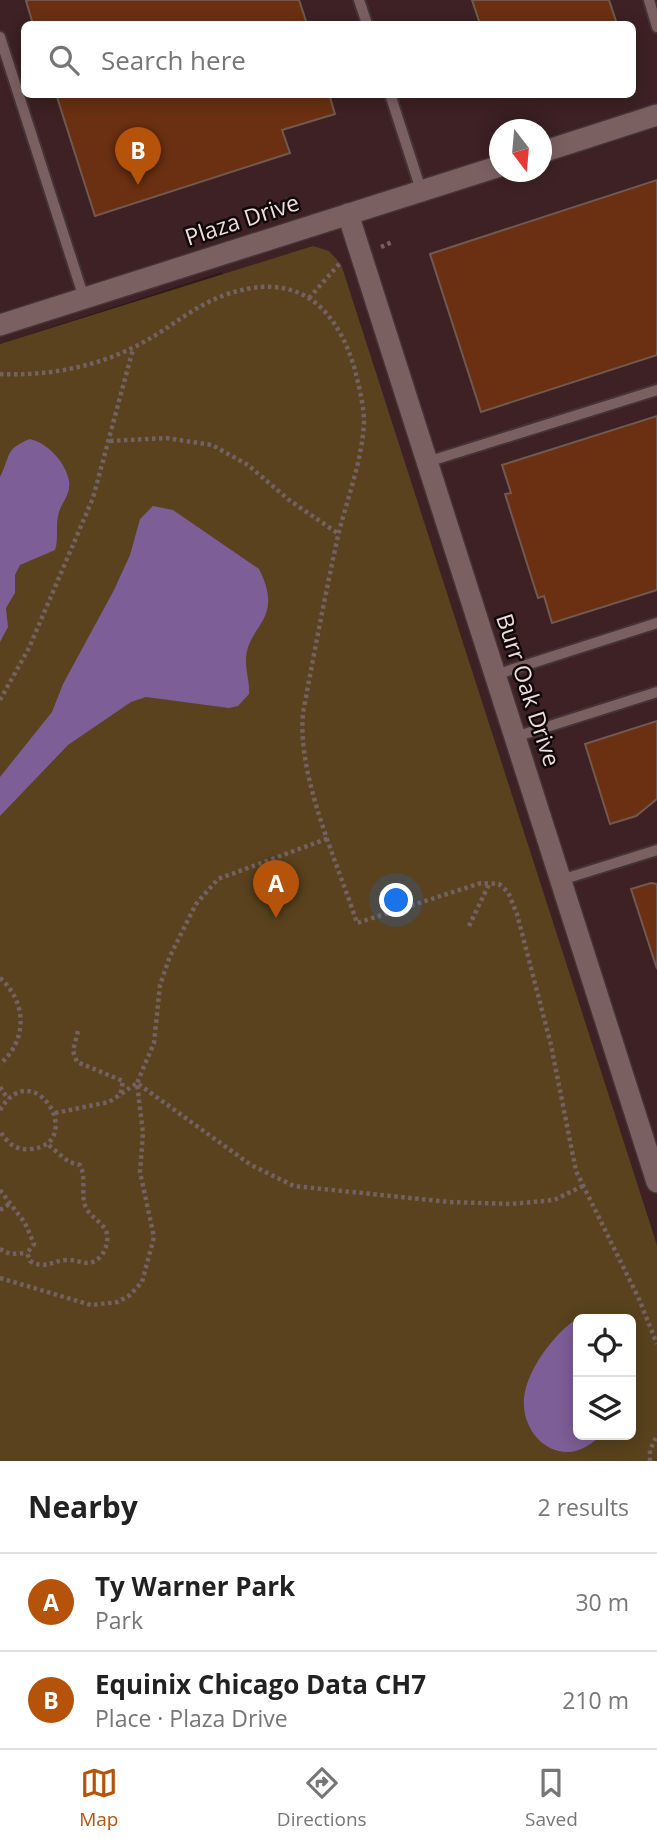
<!DOCTYPE html>
<meta charset="utf-8">
<style>
body{margin:0;font-family:"Open Sans",sans-serif;background:#f6f6f6;color:#222}
.controls{position:absolute;right:21px;bottom:21px;display:grid;overflow:hidden;border-radius:10px;box-shadow:0 4px 18px #0003}
.controls button{width:63px;height:63px;display:grid;place-items:center;padding:0;border:0;border-bottom:2px solid #e0e0e0;background:#fff;color:#222;font:35px sans-serif}
.compass{position:absolute;left:489px;top:119px;width:63px;height:63px;border-radius:50%;background:#fff;box-shadow:0 4px 18px #0003;rotate:164deg}
.you{position:absolute;left:397px;top:901px;width:24px;height:24px;margin:-18px;border:5px solid #fff;border-radius:50%;background:#1a73e8;box-shadow:0 0 0 10px #1a73e833}
.badge{display:grid;place-items:center;width:46px;height:46px;border-radius:50%;background:#b45309;color:#fff;font-size:23px;font-weight:700}
.pin{position:absolute;translate:-50% -58px;filter:drop-shadow(0 2px 4px #0008)}
.pin::after{content:'';position:absolute;top:37px;width:24px;height:21px;background:inherit;clip-path:polygon(0 0,100% 0,50% 100%)}
.list{margin:0;padding:0;list-style:none}
h2{display:flex;justify-content:space-between;align-items:center;height:91px;margin:0;padding:0 28px;font-size:30px}
h2 small{font-size:23px;font-weight:400;color:#767676}
.list li{display:grid;grid-template-columns:46px 1fr auto;gap:21px;align-items:center;box-sizing:border-box;height:98px;padding:0 28px;border-top:2px solid #e0e0e0}
.list b{display:block;font-size:26px;white-space:nowrap}
.list p{margin:0;font-size:23px;white-space:nowrap;color:#767676}
.list em{font-size:23px;font-style:normal;color:#767676}
.icon{flex:none;width:38px;height:38px;fill:none;stroke:currentColor;stroke-width:2;stroke-linecap:round;stroke-linejoin:round}
.map{position:relative;flex:none;width:657px;height:1461px;overflow:hidden}
.search{position:absolute;background:#fff;box-shadow:0 4px 18px #0003;left:21px;right:21px;top:21px;height:77px;display:flex;align-items:center;gap:18px;box-sizing:border-box;padding:0 24px;border-radius:10px;color:#767676;font-size:26px}
.sheet{height:287px;background:#fff}
nav{display:flex;justify-content:space-around;align-items:center;box-sizing:border-box;height:98px;border-top:2px solid #e0e0e0;background:#fff;font-size:19px;color:#767676}
nav a{display:grid;justify-items:center;gap:4px}
nav .on{color:#b45309}
.map>svg:first-child{display:block}
.built{fill:#3d2124;fill-rule:evenodd}
.green{fill:#59421d;fill-rule:evenodd}
.water{fill:#7d5e97}
.building{fill:#6a3011;stroke:#71594f;stroke-width:2}
.lines{fill:none;stroke-linecap:round;stroke-linejoin:round}
.lane-casing{stroke:#453436;stroke-width:14}
.street-casing{stroke:#453436;stroke-width:24}
.path{stroke:#746162;stroke-width:4.5;stroke-dasharray:3.5 3.5;stroke-linecap:butt}
.lane{stroke:#7b6062;stroke-width:10}
.street{stroke:#7b6062;stroke-width:21}
.labels{text-anchor:middle;stroke-width:5;stroke-linejoin:round;paint-order:stroke}
.street-label{font-size:23px;fill:#edddde;stroke:#100708}
</style>
<div class="map">
<svg width="657" height="1461" viewBox="0 0 657 1461">
<rect width="100%" height="100%" fill="#2f191b"/>
<path class="built" d="M0,0H657V1245L485,717L222,272L0,344ZM24,24H632V94H24ZM500,130H542V172H500Z"/>
<path class="green" d="M313,246L329,251L341,264L657,1245V1461H0V344ZM578,1319H631V1435H578Z"/>
<g class="water">
<path d="M30,439C48,443 66,463 69,481C71,494 62,502 59,512C55,525 59,538 55,550L20,565L15,575V593L6,608L8,627L0,642V477C11,456 4,449 30,439Z"/>
<path d="M153,506L173,510L259,569C286,622 245,625 246,662C246,673 250,683 249,694L238,706L229,708L146,697L131,702L68,745L0,816V777L52,712L63,684L114,590L130,555L140,519Z"/>
<path d="M580,1317L589,1319H578V1435H603C593,1442 581,1452 569,1452C544,1453 525,1430 524,1406C521,1376 555,1331 580,1317Z"/>
</g>
<g class="building">
<polygon points="29,0 299,0 307,24 33,24 26,1"/>
<polygon points="472,0 609,0 617,24 480,24"/>
<polygon points="56,94 329,94 335,114 282,130 290,153 95,216"/>
<polygon points="657,180 657,355 481,412 430,254"/>
<polygon points="657,416 657,590 552,623 544,596 538,598 505,494 511,493 502,465"/>
<polygon points="657,721 657,799 636,816 610,824 585,744"/>
<polygon points="651,883 657,884 657,969 631,889"/>
</g>
<g class="lines">
<defs>
<g id="lane">
<polyline points="359,0 367,24"/>
<polyline points="649,0 657,27"/>
<polyline points="0,37 84,298"/>
<polyline points="390,94 421,190"/>
<polyline points="427,462 657,390"/>
<polyline points="495,675 657,623"/>
<polyline points="515,737 657,692"/>
<polyline points="561,880 657,850"/>
</g>
<g id="street">
<polyline points="542,152 657,115"/>
<polyline points="348,214 657,1182"/>
<polyline points="0,325 500,166"/>
</g>
</defs>
<use href="#lane" class="lane-casing"/>
<use href="#street" class="street-casing"/>
<g class="path">
<polyline points="381,247 392,242"/>
<polyline points="309,298 340,263"/>
<path d="M0,374C45,376 93,368 134,347C166,332 191,307 225,295C295,270 336,304 355,370C359,387 364,405 364,423C362,461 347,499 338,536C325,595 314,654 303,713C297,777 337,861 357,923L481,883L499,884L508,892L517,914L551,1045L576,1171L639,1299L657,1344"/>
<polyline points="110,441 166,438 212,445 248,465 289,500 339,534"/>
<polyline points="0,700 29,648 93,498 133,349"/>
<polyline points="469,926 490,882"/>
<path d="M0,978C27,1002 28,1040 0,1064"/>
<polyline points="78,1031 73,1051 77,1062 123,1081 120,1097"/>
<polyline points="0,1087 8,1099"/>
<path d="M0,1110C35,1052 87,1144 31,1149C15,1151 7,1142 0,1131"/>
<polyline points="55,1113 109,1102 137,1083 251,1165 294,1186 449,1202 511,1204 554,1200 583,1186"/>
<path d="M0,1190L25,1223L34,1244L27,1253L30,1261C45,1270 51,1261 66,1260C74,1259 81,1263 88,1263C103,1262 112,1240 105,1229C100,1221 91,1217 86,1208C80,1194 87,1179 80,1165L69,1162L46,1143"/>
<polyline points="0,1210 11,1203"/>
<polyline points="0,1249 10,1254 27,1253"/>
<polyline points="0,1278 91,1305 118,1302 130,1295 142,1282 154,1237 140,1172 143,1133 137,1083 154,1043 160,985 170,956 196,904 218,879 329,838"/>
<polyline points="650,1461 650,1450 657,1436"/>
</g>
<use href="#lane" class="lane"/>
<use href="#street" class="street"/>
</g>
<g class="labels">
<g class="street-label">
<text transform="translate(242 220) rotate(-18)" y="8">Plaza Drive</text>
<text transform="translate(528 690) rotate(72)" y="8">Burr Oak Drive</text>
</g>
</g>
</svg>
<div class="controls">
<button><svg class="icon" aria-label="locate" viewBox="0 0 24 24"><circle cx="12" cy="12" r="6"/><path d="M12 2v4M12 18v4M2 12h4M18 12h4"/></svg></button>
<button><svg class="icon" aria-label="layers" viewBox="0 0 24 24"><path d="M12 4l9 5-9 5-9-5zM3 14l9 5 9-5"/></svg></button>
</div>
<svg class="compass" viewBox="-18 -18 36 36"><path d="M0-13l5 13h-10z" fill="#e53935"/><path d="M0 13l5-13h-10z" fill="#767676"/></svg>
<div class="you"></div>
<div class="pin badge" style="left:276px;top:918px">A</div>
<div class="pin badge" style="left:138px;top:185px">B</div>
<div class="search"><svg class="icon" aria-label="search" viewBox="0 0 24 24"><circle cx="10" cy="10" r="6"/><path d="M15 15l6 6"/></svg>Search here</div>
</div>
<section class="sheet">
<h2>Nearby<small>2 results</small></h2>
<ul class="list">
<li><span class="badge">A</span><div><b>Ty Warner Park</b><p>Park</p></div><em>30 m</em></li>
<li><span class="badge">B</span><div><b>Equinix Chicago Data CH7</b><p>Place · Plaza Drive</p></div><em>210 m</em></li>
</ul>
</section>
<nav>
<a class="on"><svg class="icon" aria-label="map" viewBox="0 0 24 24"><path d="M3 6l6-2 6 2 6-2v14l-6 2-6-2-6 2zM9 4v14M15 6v14"/></svg>Map</a>
<a><svg class="icon" aria-label="directions" viewBox="0 0 24 24"><path d="M12 3l9 9-9 9-9-9zM9 14v-3h6M13 9l2 2-2 2"/></svg>Directions</a>
<a><svg class="icon" aria-label="saved" viewBox="0 0 24 24"><path d="M7 4h10v16l-5-4-5 4z"/></svg>Saved</a>
</nav>
